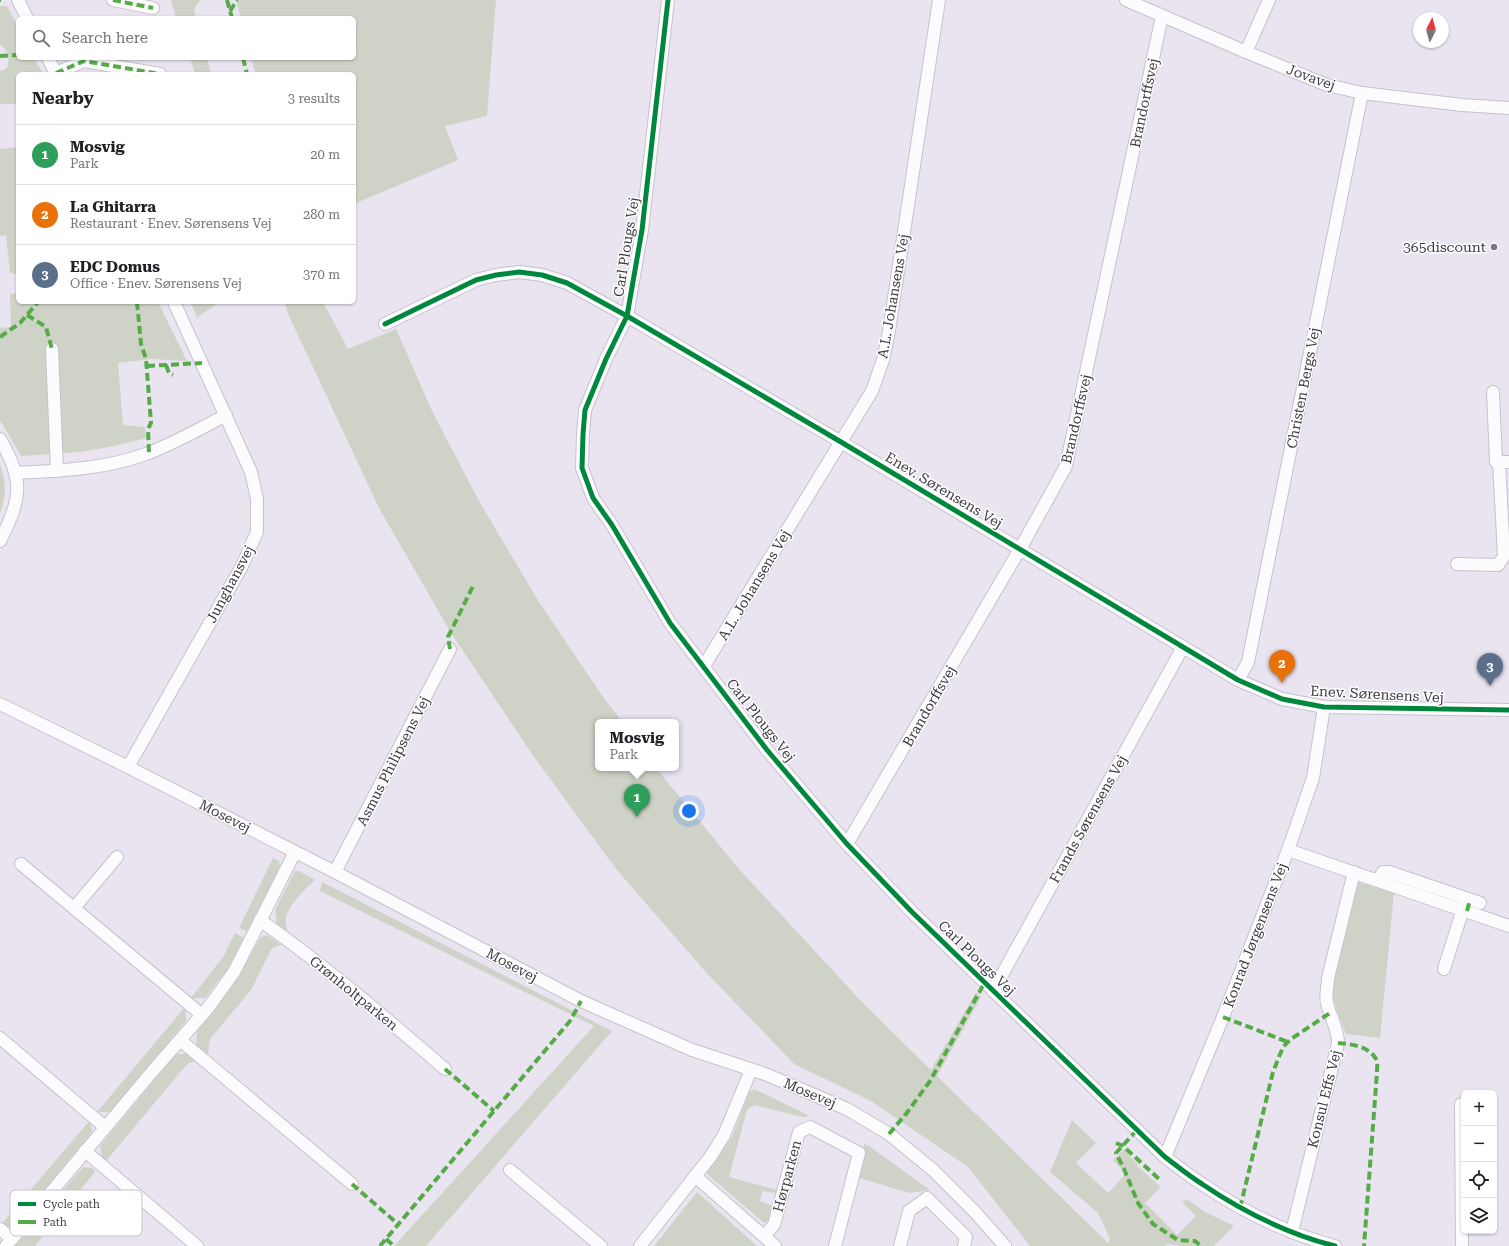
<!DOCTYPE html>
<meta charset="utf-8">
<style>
body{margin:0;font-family:"Roboto Serif",serif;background:#f6f6f6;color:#202124}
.controls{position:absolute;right:12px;bottom:12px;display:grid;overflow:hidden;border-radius:6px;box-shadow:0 1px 3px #0004}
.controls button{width:36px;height:36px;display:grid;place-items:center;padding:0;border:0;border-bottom:1px solid #e0e0e0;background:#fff;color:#202124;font:20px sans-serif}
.compass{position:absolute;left:1413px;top:12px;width:36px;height:36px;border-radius:50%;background:#fff;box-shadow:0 1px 3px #0004;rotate:6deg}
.you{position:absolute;left:689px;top:811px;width:14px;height:14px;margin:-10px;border:3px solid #fff;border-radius:50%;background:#1a73e8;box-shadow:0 0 0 6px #1a73e833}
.badge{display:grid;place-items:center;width:26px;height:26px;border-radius:50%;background:#111827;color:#fff;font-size:13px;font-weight:700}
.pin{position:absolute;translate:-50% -33px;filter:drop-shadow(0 1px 2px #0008)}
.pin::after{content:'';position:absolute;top:21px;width:14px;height:12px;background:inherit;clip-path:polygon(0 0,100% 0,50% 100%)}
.popup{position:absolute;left:595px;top:719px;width:84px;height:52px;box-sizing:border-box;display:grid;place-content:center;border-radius:6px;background:#fff;filter:drop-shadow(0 1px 3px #0005);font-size:13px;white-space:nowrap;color:#757577}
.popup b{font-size:15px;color:#202124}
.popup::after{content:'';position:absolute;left:50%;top:100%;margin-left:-8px;border:8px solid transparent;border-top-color:#fff}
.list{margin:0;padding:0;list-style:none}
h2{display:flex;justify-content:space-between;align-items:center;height:52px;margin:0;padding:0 16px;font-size:17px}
h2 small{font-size:13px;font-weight:400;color:#757577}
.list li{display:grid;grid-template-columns:26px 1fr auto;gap:12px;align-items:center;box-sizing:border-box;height:60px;padding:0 16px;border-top:1px solid #e0e0e0}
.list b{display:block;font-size:15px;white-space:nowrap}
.list p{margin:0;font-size:13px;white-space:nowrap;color:#757577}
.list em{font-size:13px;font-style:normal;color:#757577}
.icon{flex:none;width:22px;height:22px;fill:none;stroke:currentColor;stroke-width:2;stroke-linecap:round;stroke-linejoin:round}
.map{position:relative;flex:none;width:1509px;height:1246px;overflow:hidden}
.search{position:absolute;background:#fff;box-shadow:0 1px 3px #0004;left:16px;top:16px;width:340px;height:44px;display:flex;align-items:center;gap:10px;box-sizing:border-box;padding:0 14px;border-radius:6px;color:#757577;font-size:15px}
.panel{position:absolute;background:#fff;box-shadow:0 1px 3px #0004;left:16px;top:72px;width:340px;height:232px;border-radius:6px}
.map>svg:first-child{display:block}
.green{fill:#cfd3c7}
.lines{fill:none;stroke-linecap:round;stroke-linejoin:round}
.street-casing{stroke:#c6c2cb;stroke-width:14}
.street{stroke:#fcfbfd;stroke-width:12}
.quiet{stroke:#55ac47;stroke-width:4;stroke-dasharray:8 4;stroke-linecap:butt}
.cycleway-casing{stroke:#fff;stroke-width:8}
.cycleway{stroke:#00873e;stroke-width:5}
.poi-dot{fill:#7a7680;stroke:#fff;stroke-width:1.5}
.labels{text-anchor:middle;stroke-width:3;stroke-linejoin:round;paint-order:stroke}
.street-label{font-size:14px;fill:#3e3a43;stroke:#fff}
.poi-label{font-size:14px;fill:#3e3a43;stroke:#fff;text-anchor:end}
.key{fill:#fff;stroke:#c5c4c7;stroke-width:1}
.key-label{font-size:11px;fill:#3e3a43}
</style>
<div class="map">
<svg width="1509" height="1246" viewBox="0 0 1509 1246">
<rect width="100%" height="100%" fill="#e9e4f0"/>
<g class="green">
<polygon points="171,0 200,0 194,9 196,18 176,18"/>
<polygon points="236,0 496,0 487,116 445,126 458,160 354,204 354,74 256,74 251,58 354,58 354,18 241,18"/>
<path d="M0,6H7L18,27V58H34L43,74H18V104H0V71L7,68C10,59 9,50 0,45Z"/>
<polygon points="190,58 207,58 211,74 195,74"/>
<polygon points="18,147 18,274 10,273 6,235 0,236 0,149"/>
<polygon points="18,293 18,302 158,302 187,361 151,359 118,363 123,425 145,427 146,438 115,446 80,452 21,456 0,420 0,328 11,327 10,294"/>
<polygon points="190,302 220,302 199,316 198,319"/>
<polygon points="284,302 323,302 348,349 396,329 433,413 479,501 539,602 601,694 622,722 598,722 598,768 656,768 738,868 863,1003 931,1070 976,992 981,997 937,1076 1108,1243 1110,1239 1098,1213 1050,1172 1072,1120 1096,1143 1076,1163 1108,1193 1126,1174 1113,1160 1124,1149 1138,1165 1137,1166 1161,1187 1145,1203 1177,1235 1196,1216 1182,1202 1187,1199 1203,1211 1234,1226 1214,1246 1182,1246 1168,1244 1165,1246 1030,1246 968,1167 871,1101 794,1064 704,970 616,869 532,754 451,633 379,508 289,316"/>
<path d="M0,464C6,483 7,494 0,513Z"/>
<polygon points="273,858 279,861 280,866 249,932 239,928"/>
<path d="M295,871H299L315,880C306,887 288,906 286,918C285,922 287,927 287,931L277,925L275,910Z"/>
<polygon points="322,882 612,1031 426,1246 394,1246 594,1026 320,891"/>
<polygon points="1357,882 1394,893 1380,1038 1346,1034 1338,1014 1332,994 1336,971"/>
<polygon points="235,933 245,938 227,970 205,998 191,998 223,957"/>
<polygon points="267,935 281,945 272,948 251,990 210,1039 208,1054 196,1045 197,1032 240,975 260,938"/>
<polygon points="185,1007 186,1021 111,1112 97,1112"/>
<polygon points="176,1054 189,1054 196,1061 187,1064 106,1161 102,1158 100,1146"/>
<polygon points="754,1089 808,1115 807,1117 802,1117 754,1105 747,1110 729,1177 777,1190 776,1193 762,1191 760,1201 773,1206 769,1220 764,1223 706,1173 732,1137 749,1093"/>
<polygon points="90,1120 92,1132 14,1226 0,1226"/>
<polygon points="864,1144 869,1146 930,1190 909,1193 859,1178 864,1153"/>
<polygon points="83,1167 93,1168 95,1172 35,1246 15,1246"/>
<polygon points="697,1192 757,1246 654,1246"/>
</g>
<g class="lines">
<defs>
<g id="street">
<polyline points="18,0 27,18"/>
<polyline points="113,0 153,8"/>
<path d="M668,0L642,230L627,316L606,359L585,410L583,434L582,468L593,498L612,525L670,623L767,750L847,844L912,912L1165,1157C1177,1166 1189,1176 1202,1184C1242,1211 1288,1234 1335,1246"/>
<polyline points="1126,0 1246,52 1327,85 1362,93 1462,105 1509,108"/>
<polyline points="1246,52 1269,0"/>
<polyline points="48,58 56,74"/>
<polyline points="56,73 84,61 160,74"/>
<polyline points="385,324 476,280 496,275 519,272 542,275 567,283 627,316 841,442 1238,680 1282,699 1324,707 1509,710"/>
<polyline points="52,349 57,471"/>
<polyline points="1493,392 1496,462 1509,462"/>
<path d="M0,439C25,481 21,499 0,541"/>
<path d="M16,473C57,471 104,469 143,455C172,445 199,429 226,415"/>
<polyline points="1457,564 1498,565 1504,556 1499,462"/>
<polyline points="704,666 872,391 883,360 889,331 939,0"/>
<polyline points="1238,680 1248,662 1362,93"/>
<polyline points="0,704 128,767 335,872 581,1001 692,1050 765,1074 847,1109 889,1134 933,1170 974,1211 1005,1246"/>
<polyline points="128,767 242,566 257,532 257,499 251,472 174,302"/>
<polyline points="847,844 1020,549 1066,466 1162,16"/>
<polyline points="1288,850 1509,926"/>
<polyline points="21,864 202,1015"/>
<polyline points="335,872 450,649"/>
<polyline points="1378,880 1383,872 1389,872 1480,903"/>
<polyline points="74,908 117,857"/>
<path d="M260,920C325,966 385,1017 445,1069"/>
<polyline points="1444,969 1463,909"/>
<polyline points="993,991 1183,647"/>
<polyline points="0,1038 105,1127"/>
<polyline points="180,1040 352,1184"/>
<polyline points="1461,1104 1462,1246"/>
<polyline points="85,1151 197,1246"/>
<polyline points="1165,1157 1223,1017 1288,850 1313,778 1324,707"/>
<polyline points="510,1170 601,1246"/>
<polyline points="695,1176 775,1246"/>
<polyline points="0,1229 12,1239"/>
<path d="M1292,1232L1338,1043C1338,1029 1330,1016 1327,1003C1325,995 1328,985 1328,978L1354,872"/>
<polyline points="764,1236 774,1225 799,1132 810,1127 859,1153 835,1246"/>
<polyline points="6,1246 151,1073 208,1008 234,972 295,852"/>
<polyline points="640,1246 711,1156 724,1135 751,1070"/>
<polyline points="900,1246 909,1211 927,1198 966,1237 964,1246"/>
</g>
</defs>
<use href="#street" class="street-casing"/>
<use href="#street" class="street"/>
<g class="quiet">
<polyline points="0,0 1,0"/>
<polyline points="113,0 153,8"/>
<polyline points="227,0 232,18"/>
<polyline points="230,11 237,0"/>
<polyline points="0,56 18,55"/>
<polyline points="243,58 247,74"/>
<polyline points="56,73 84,61 160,74"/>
<polyline points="137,302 141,344 146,359 151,423 148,429 149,453"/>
<polyline points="27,315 46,327 52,349"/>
<polyline points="0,337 20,323 38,302"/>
<polyline points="166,365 169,373 173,375"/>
<polyline points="147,366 202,363"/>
<polyline points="450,649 448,637 473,586"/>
<polyline points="1467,911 1470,900"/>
<polyline points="1223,1017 1288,1042"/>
<path d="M1338,1043C1350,1044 1369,1046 1376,1059C1378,1062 1377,1068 1377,1072L1364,1246"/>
<polyline points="445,1069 494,1111"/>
<polyline points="1137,1130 1116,1153 1124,1169 1138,1203 1153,1224 1178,1240 1195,1241 1201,1246"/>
<polyline points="889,1134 906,1114 930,1081 985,982"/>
<polyline points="1116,1143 1123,1146 1159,1179"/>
<polyline points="352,1184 399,1225"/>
<polyline points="1240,1208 1273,1072 1283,1047 1291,1039 1330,1013"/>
<polyline points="386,1239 394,1246"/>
<polyline points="380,1246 570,1021 581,1001"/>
</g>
<defs>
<g id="cycleway">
<path d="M668,0L642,230L627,316L606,359L585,410L583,434L582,468L593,498L612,525L670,623L767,750L847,844L912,912L1165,1157C1177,1166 1189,1176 1202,1184C1242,1211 1288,1234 1335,1246"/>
<polyline points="385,324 476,280 496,275 519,272 542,275 567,283 627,316 841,442 1238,680 1282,699 1324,707 1509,710"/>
</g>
</defs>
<use href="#cycleway" class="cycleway-casing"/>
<use href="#cycleway" class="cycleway"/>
</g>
<circle class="poi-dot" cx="1494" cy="247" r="4"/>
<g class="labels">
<g class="street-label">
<text transform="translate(1311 77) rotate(20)" y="5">Jovavej</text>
<text transform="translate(1144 103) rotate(-78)" y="5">Brandorffsvej</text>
<text transform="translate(626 247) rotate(-81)" y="5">Carl Plougs Vej</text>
<text transform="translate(893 296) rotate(-80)" y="5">A.L. Johansens Vej</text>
<text transform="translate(1303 388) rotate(-79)" y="5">Christen Bergs Vej</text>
<text transform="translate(1076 419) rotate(-77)" y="5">Brandorffsvej</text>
<text transform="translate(944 490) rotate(31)" y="5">Enev. Sørensens Vej</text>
<text transform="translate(230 584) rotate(-62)" y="5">Junghansvej</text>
<text transform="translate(754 585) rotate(-59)" y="5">A.L. Johansens Vej</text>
<text transform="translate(1377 694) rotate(3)" y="5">Enev. Sørensens Vej</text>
<text transform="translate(929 706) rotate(-60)" y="5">Brandorffsvej</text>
<text transform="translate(761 720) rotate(52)" y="5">Carl Plougs Vej</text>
<text transform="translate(393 761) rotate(-63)" y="5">Asmus Philipsens Vej</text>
<text transform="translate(225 816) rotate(27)" y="5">Mosevej</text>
<text transform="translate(1088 819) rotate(-61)" y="5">Frands Sørensens Vej</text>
<text transform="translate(1255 935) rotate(-69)" y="5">Konrad Jørgensens Vej</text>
<text transform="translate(977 958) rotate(44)" y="5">Carl Plougs Vej</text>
<text transform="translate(512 965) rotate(28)" y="5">Mosevej</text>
<text transform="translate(354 993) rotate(39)" y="5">Grønholtparken</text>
<text transform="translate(810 1093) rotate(23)" y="5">Mosevej</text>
<text transform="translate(1324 1099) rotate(-76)" y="5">Konsul Effs Vej</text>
<text transform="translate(787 1176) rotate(-75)" y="5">Hørparken</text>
</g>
<g class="poi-label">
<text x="1486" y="252">365discount</text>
</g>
</g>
<rect x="10" y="1190" width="132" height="46" rx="6" class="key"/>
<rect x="18" y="1202" width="18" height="4" fill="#00873e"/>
<rect x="18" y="1220" width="18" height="4" fill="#55ac47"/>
<g class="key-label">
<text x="43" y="1208">Cycle path</text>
<text x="43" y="1226">Path</text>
</g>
</svg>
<div class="controls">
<button>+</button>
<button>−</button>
<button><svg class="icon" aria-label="locate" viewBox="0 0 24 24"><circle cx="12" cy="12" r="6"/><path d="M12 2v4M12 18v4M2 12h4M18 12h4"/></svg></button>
<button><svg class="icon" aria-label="layers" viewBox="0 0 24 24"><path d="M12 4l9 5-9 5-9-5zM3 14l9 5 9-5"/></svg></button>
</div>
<svg class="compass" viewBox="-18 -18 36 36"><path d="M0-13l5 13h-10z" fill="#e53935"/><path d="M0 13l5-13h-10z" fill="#757577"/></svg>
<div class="you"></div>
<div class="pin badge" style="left:637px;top:817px;background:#2e9e5b">1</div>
<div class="popup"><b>Mosvig</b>Park</div>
<div class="pin badge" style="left:1282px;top:683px;background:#e8710a">2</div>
<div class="pin badge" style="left:1490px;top:686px;background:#5c6f8a">3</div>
<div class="search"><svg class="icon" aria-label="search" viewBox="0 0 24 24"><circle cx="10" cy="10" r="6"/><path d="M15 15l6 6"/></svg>Search here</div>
<section class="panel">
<h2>Nearby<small>3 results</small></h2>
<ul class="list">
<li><span class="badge" style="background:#2e9e5b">1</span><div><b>Mosvig</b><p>Park</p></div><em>20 m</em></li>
<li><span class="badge" style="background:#e8710a">2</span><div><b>La Ghitarra</b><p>Restaurant · Enev. Sørensens Vej</p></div><em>280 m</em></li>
<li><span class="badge" style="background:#5c6f8a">3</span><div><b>EDC Domus</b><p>Office · Enev. Sørensens Vej</p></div><em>370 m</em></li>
</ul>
</section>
</div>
